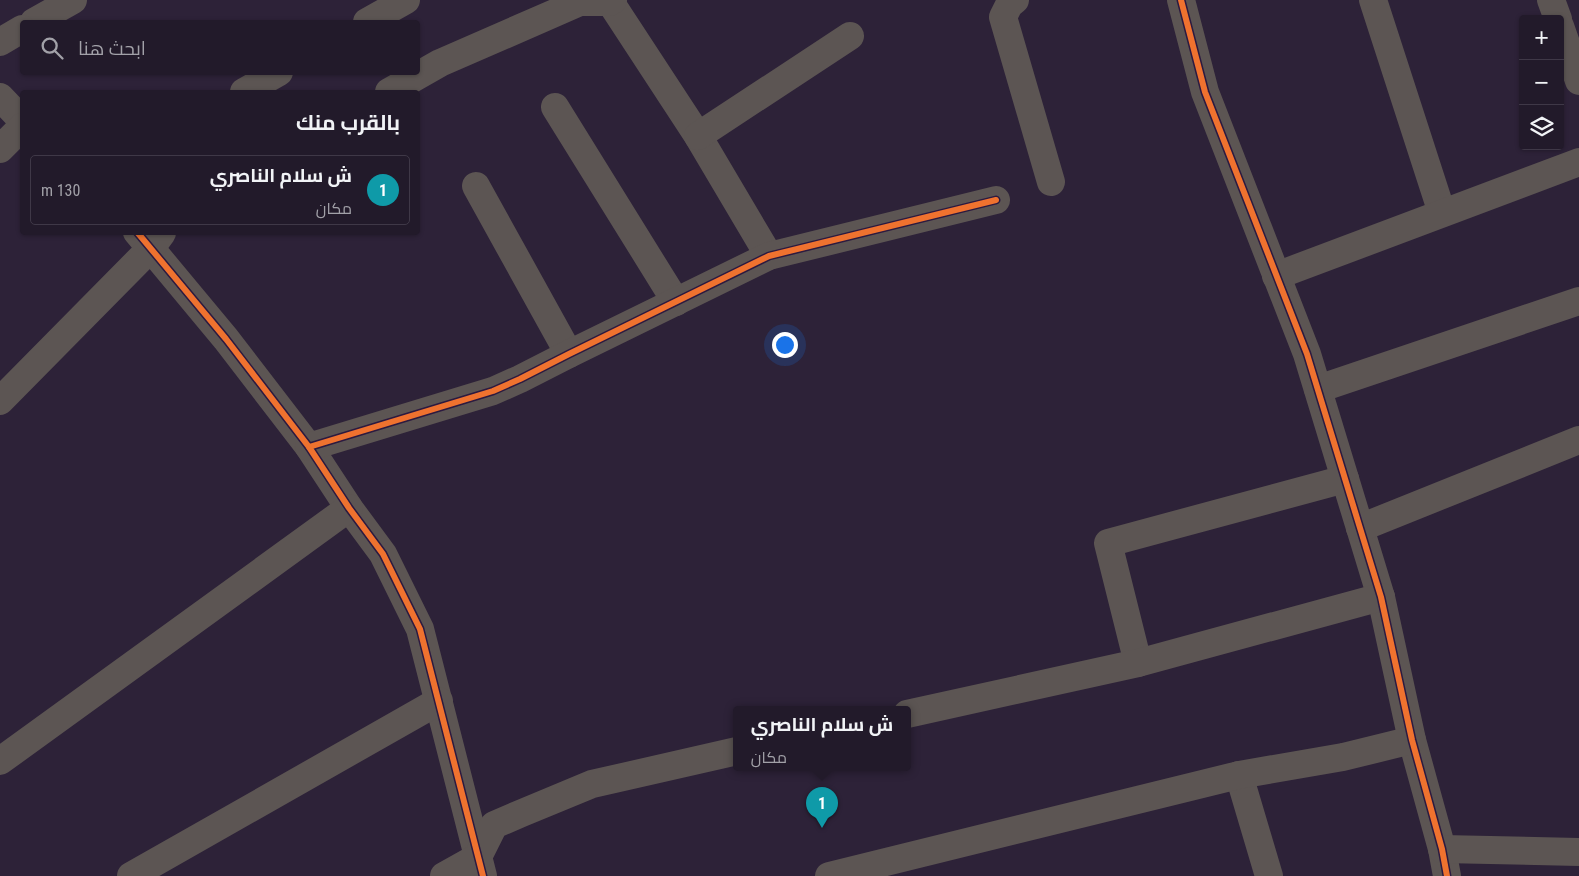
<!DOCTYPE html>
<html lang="ar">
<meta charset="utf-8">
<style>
body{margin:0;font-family:"Roboto Condensed",Cairo,sans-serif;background:#2e2736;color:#f1f3f6;direction:rtl}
.controls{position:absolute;right:15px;top:15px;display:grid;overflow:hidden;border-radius:5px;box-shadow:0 1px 4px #0004}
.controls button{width:45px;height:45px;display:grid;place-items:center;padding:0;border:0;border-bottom:1px solid #3f3847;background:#221a2a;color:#f1f3f6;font:25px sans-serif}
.you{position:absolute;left:784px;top:344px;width:18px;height:18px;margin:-12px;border:4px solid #fff;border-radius:50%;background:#1a73e8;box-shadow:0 0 0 8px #1a73e833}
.badge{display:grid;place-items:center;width:32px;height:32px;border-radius:50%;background:#aba1b9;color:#fff;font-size:16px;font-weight:700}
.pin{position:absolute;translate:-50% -41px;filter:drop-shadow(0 1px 2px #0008)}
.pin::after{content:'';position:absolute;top:26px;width:18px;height:15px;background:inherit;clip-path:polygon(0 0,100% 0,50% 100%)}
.popup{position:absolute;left:733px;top:706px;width:178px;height:65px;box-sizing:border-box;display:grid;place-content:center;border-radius:5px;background:#221a2a;filter:drop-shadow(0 1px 4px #0005);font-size:16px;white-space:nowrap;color:#a2a1a8}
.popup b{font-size:19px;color:#f1f3f6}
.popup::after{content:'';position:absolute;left:50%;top:100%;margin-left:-10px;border:10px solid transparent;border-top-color:#221a2a}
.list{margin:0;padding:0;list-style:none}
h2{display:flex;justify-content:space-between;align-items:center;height:65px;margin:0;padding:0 20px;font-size:21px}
h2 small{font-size:16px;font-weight:400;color:#a2a1a8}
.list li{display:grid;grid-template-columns:32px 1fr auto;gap:15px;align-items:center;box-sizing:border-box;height:70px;margin:0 10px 10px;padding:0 10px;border:1px solid #3f3847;border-radius:5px}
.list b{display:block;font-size:19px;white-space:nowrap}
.list p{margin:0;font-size:16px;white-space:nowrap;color:#a2a1a8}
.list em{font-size:16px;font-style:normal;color:#a2a1a8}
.icon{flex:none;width:28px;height:28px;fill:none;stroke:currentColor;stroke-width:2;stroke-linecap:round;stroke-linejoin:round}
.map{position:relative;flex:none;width:1579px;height:876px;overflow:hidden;direction:ltr}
.search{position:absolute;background:#221a2a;box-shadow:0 1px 4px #0004;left:20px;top:20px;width:400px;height:55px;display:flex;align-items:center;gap:12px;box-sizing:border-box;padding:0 18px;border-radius:5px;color:#a2a1a8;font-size:19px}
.panel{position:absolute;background:#221a2a;box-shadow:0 1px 4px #0004;left:20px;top:90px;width:400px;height:145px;border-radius:5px;direction:rtl}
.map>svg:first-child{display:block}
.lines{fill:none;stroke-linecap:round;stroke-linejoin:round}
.minor{stroke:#5c5553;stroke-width:28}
.cycleway-casing{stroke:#2c1a40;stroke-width:9}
.cycleway{stroke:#ef722f;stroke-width:6}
</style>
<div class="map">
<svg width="1579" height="876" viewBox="0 0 1579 876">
<rect width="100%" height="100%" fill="#2d2238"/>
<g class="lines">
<g class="minor">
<polyline points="609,0 698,136 769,256"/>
<polyline points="1015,0 1009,5 1003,17 1051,182"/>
<polyline points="1181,0 1205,92 1307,354 1360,528 1381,597 1412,740 1442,849 1447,876"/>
<polyline points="1373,0 1442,213"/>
<polyline points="1551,0 1558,19"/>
<polyline points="34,22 73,0"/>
<polyline points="367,22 406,0"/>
<polyline points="1560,26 1579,81"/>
<polyline points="0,42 22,29"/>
<polyline points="244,92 279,72"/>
<polyline points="389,92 440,63 580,2 610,2 613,0"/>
<polyline points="0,97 22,120"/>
<polyline points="555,107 676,302"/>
<polyline points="698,136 850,36"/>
<polyline points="0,149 22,127"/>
<polyline points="476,186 569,354"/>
<polyline points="137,232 226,339 309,447 349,508 383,554 420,629 483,876"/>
<polyline points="1276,276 1579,162"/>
<polyline points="1318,389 1579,301"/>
<polyline points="0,401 151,248 162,233"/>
<polyline points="309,447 493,391 520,379 569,354 769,256 996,200"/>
<polyline points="1360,528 1579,440"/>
<polyline points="1138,663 1108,543 1345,479"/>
<polyline points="907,714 1138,663 1381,597"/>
<polyline points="0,761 349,508"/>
<polyline points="1239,775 1269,876"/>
<polyline points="1442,849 1579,852"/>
<polyline points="131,876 439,701"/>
<polyline points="444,876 478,857 494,825 522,813 592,784 737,751"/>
<polyline points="829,876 1239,775 1343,757 1412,740"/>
</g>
<defs>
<g id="cycleway">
<polyline points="1181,0 1205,92 1307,354 1360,528 1381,597 1412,740 1442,849 1447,876"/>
<polyline points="137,232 226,339 309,447 349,508 383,554 420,629 483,876"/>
<polyline points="309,447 493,391 520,379 569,354 769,256 996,200"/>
</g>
</defs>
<use href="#cycleway" class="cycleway-casing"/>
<use href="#cycleway" class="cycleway"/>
</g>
</svg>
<div class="controls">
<button>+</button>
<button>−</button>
<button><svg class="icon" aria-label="layers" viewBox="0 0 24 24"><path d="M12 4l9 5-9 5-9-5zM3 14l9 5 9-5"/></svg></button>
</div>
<div class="you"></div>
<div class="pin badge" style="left:822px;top:828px;background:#0f9aa8">1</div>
<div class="popup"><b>ش سلام الناصري</b>مكان</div>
<div class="search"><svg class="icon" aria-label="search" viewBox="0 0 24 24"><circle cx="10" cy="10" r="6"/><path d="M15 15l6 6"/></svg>ابحث هنا</div>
<section class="panel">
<h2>بالقرب منك<small></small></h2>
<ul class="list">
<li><span class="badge" style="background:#0f9aa8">1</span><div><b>ش سلام الناصري</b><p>مكان</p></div><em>130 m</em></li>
</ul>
</section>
</div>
